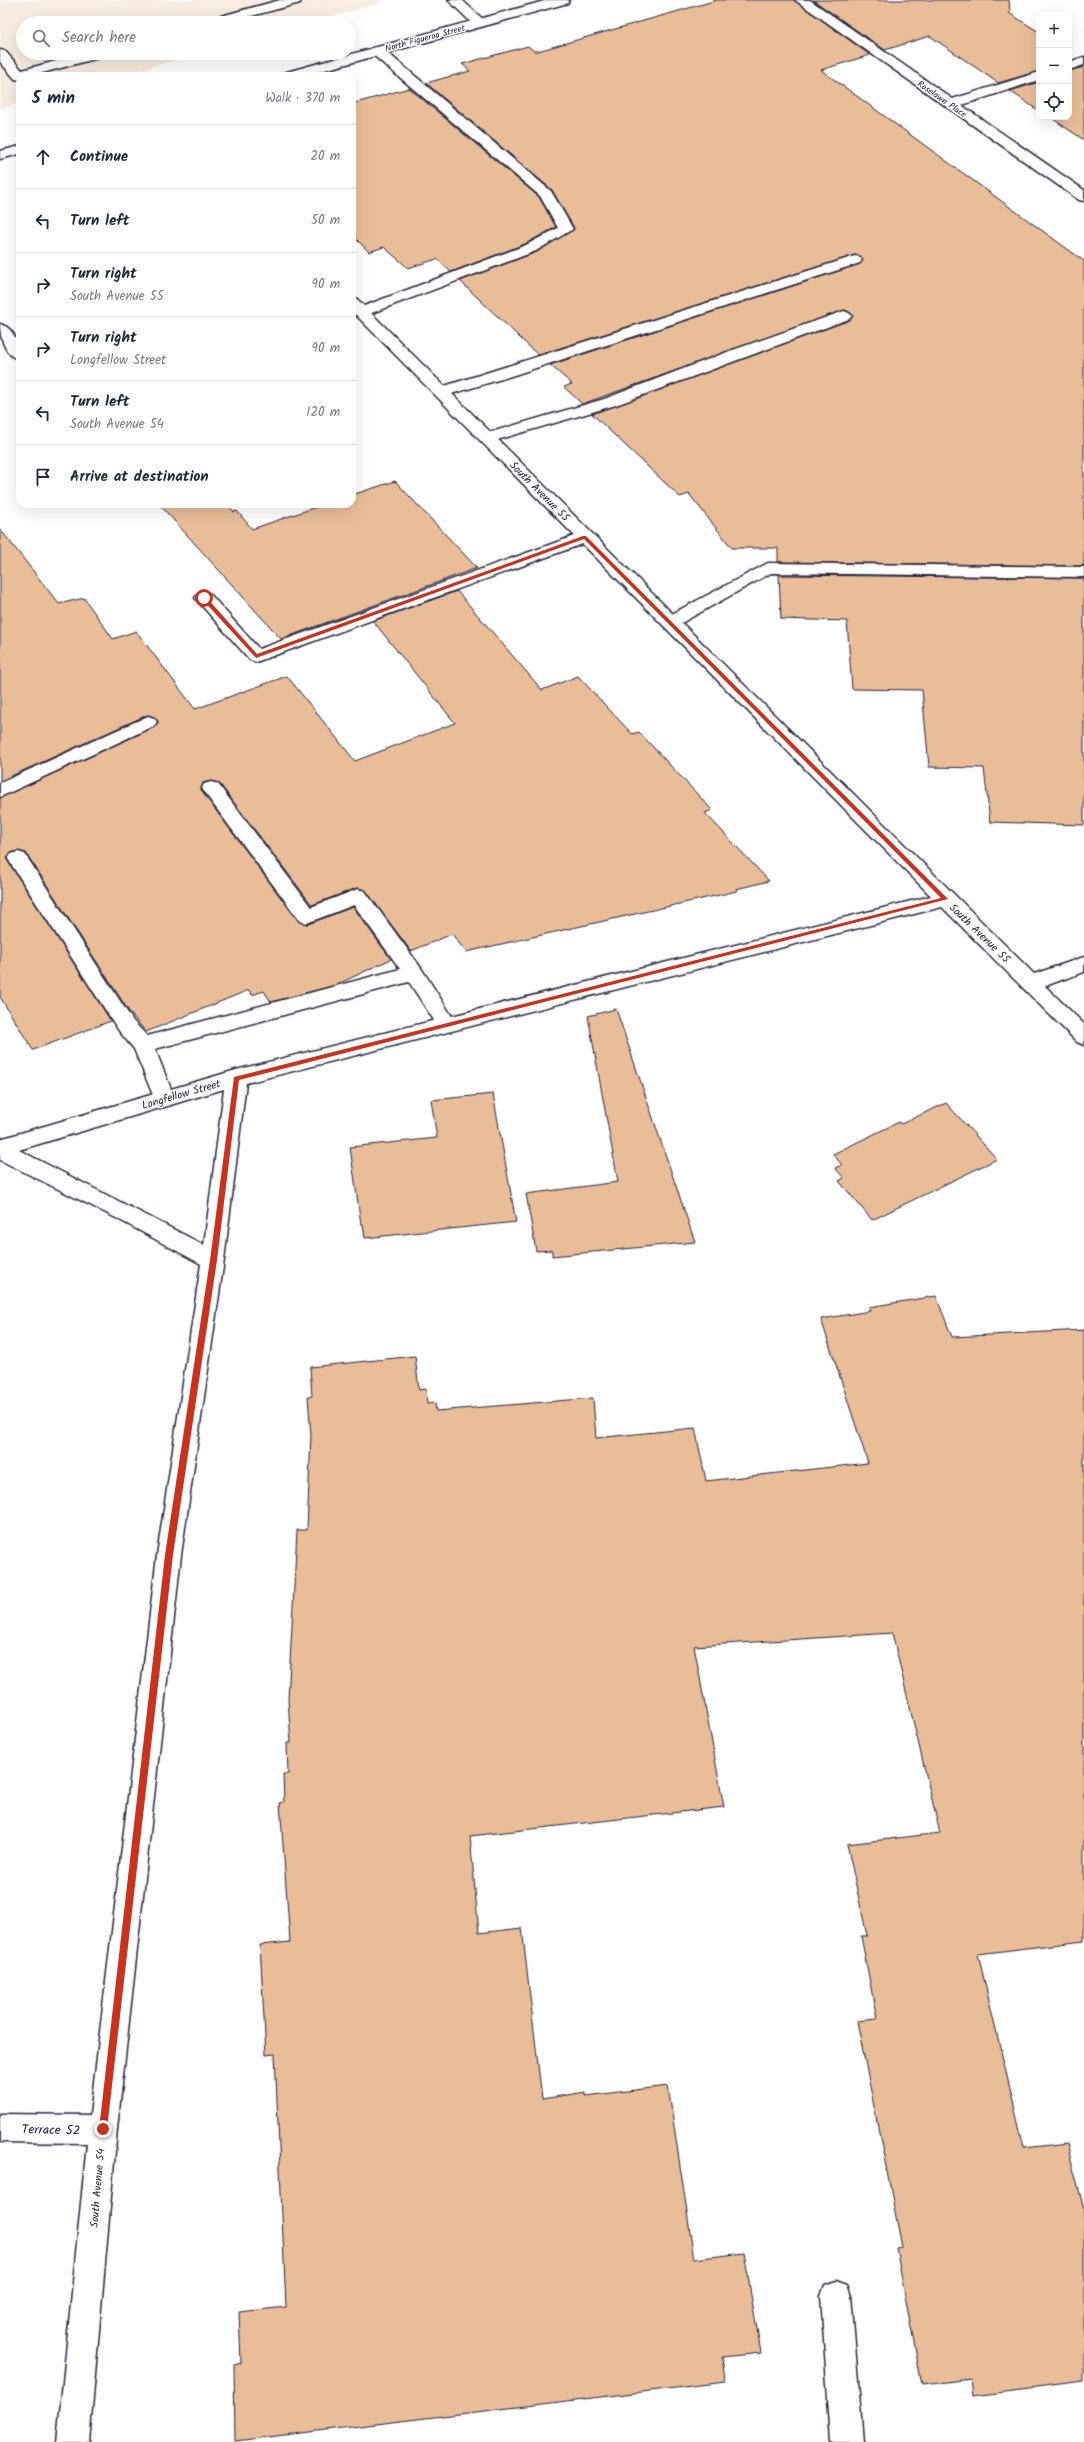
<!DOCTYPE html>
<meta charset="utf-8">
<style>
body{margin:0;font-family:Kalam,sans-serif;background:#f2f2f3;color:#1f2937}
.controls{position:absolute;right:12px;top:12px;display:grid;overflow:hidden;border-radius:8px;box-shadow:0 4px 16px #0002}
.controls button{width:36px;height:36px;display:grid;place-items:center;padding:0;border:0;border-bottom:1px solid #e0e1e3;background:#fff;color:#1f2937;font:20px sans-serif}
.stop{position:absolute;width:12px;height:12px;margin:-9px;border:3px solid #c8321e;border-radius:50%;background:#fff}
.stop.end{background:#c8321e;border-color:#fff;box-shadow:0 1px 4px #0008}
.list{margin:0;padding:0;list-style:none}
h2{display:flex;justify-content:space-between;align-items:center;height:52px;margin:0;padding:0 16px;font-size:17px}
h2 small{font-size:13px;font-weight:400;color:#747a83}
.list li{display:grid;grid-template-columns:26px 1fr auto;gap:12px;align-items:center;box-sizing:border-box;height:64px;padding:0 16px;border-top:1px solid #e0e1e3}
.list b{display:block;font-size:15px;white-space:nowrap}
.list p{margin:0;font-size:13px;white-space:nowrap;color:#747a83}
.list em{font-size:13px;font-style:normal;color:#747a83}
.icon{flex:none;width:22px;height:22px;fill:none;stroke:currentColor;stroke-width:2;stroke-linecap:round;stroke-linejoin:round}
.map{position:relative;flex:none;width:1084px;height:2442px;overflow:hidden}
.search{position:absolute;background:#fff;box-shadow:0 4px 16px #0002;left:16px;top:16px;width:340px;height:44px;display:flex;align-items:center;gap:10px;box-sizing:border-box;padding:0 14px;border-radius:22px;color:#747a83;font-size:15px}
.panel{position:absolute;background:#fff;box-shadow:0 4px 16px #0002;left:16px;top:72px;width:340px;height:436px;border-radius:12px}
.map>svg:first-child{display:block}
.built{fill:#f8ebe0}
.building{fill:#e9bd98;stroke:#22223b}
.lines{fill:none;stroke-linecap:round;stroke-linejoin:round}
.lane-casing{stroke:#22223b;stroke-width:3}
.street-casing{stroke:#22223b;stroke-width:3}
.secondary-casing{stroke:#22223b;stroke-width:3}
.lane{fill:#fff;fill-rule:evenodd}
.street{fill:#fff;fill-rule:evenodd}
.secondary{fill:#fff;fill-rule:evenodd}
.route{fill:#c8321e}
.labels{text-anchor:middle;stroke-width:3;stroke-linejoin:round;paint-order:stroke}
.far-street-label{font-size:9px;fill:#22223b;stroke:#fff}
.street-label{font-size:11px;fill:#22223b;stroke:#fff}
.near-street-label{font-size:13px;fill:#22223b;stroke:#fff}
</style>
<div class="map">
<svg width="1084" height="2442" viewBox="0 0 1084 2442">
<rect width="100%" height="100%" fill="#fff"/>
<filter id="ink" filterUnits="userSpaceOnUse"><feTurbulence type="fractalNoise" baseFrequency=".025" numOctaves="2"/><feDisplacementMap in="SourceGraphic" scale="8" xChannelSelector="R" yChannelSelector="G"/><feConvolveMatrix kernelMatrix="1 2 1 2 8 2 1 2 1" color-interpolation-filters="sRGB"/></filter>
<g filter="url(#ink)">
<polygon class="built" points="0,0 382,0 380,3 308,23 23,23 23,53 201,53 118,76 20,76 20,103 0,109"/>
<g class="building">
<polygon points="717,0 794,0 870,55 821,70 1084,261 1084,566 778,562 778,548 732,548 689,494 680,497 592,414 850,320 853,315 845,310 582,404 564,387 572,384 550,365 860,264 863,259 860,256 855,255 538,355 460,281 537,252 574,228 552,190 426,83 470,71 462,64 528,46 534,51 538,51"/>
<polygon points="813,0 1009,0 1010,12 1009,13 1039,32 1039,71 998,83 930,36 885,50"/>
<polygon points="1084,67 1084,140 1050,117 1069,117 1069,71"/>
<polygon points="1039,82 1039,111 1010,91"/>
<polygon points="409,88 539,197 556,227 525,244 451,272 437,259 408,268 384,247 369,252 352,235 352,104"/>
<polygon points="395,481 477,568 281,639 159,504 227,504 234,512 237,511 252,529 325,504 352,504 352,495"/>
<polygon points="0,529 59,604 84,598 113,639 136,631 195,709 287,676 355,761 455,723 373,621 457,591 542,690 578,676 632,734 639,732 712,810 705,813 769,881 736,889 737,891 466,952 452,934 411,951 365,890 357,888 312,905 219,783 211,781 203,783 201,789 203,793 299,922 308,924 353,907 391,959 336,985 271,1002 264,991 252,995 249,990 146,1032 130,1013 26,853 18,851 10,853 7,860 111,1021 33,1050 0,997 0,798 155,727 158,722 154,717 147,715 0,781"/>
<polygon points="779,575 1084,578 1084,825 990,822 984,768 929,767 922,690 852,689 847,621 781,619"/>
<polygon points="616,1009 695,1242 552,1256 552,1250 536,1251 526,1194 618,1182 588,1016"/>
<polygon points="493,1094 516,1222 365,1238 363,1224 361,1224 350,1147 437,1138 431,1100"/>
<polygon points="946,1103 997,1159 872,1220 839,1181 844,1178 835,1168 842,1165 833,1154 899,1122 901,1124"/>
<polygon points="936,1296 952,1337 1084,1330 1084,1941 978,1954 1024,2148 1067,2143 1084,2210 1084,2382 972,2396 970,2379 922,2385 896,2248 902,2247 857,2021 877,2019 861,1936 867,1936 847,1844 940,1833 892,1633 694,1646 724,1807 470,1836 479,1933 522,1928 542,2099 586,2092 586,2096 668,2086 694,2259 744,2253 761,2353 722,2357 725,2382 235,2441 234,2365 241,2363 239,2312 286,2307 275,2054 266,2055 260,1945 290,1942 280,1803 284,1802 283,1774 288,1774 287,1743 291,1743 288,1700 297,1530 307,1530 311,1435 308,1397 312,1396 310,1367 415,1356 419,1390 426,1389 427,1404 435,1403 436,1411 593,1398 596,1438 695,1428 706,1481 868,1463 821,1319 870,1311 869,1307"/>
</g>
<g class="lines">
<defs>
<g id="lane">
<polygon points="280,0 301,0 300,3 226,23 204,23 206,20"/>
<polygon points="377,47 382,48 551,191 573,229 536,251 361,317 356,315 353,312 356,309 526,245 558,228 540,196 372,54 370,51 372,48"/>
<polygon points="0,50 5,51 22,70 86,53 108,53 106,56 31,76 20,76 20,80 15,79 0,62"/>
<polygon points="1084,57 1084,65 1069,70 1069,62"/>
<polygon points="1039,72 1039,80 956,107 946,107 944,104 946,101"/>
<polygon points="855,256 860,257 862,260 860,263 505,378 441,397 433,392 435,389"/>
<polygon points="844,311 849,313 852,316 849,319 616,405 487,443 481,441 479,438 481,435 604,399 730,351"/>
<path d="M0,324C15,328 20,346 20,360C5,356 0,338 0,324Z"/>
<polygon points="585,532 591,533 593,537 591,541 256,662 250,660 195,598 198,594 210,594 259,649"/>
<polygon points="768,563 1084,567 1084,577 771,573 676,626 664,626 661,622 664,618"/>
<polygon points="148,716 154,718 157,722 154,726 0,797 0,783"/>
<polygon points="211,782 218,784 311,907 358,889 365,891 421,968 453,1018 456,1023 453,1028 446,1031 439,1028 409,982 155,1049 175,1099 171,1105 164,1107 157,1105 134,1049 119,1031 11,864 8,859 11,854 18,852 25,854 133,1021 147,1036 400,969 354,905 307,923 300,921 204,792 202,788 204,784"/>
<polygon points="836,2281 847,2285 851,2296 863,2442 831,2442 821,2296 825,2285"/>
</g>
<g id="street">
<polygon points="448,0 462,0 487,23 480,27 475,26"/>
<polygon points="795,0 810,0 1084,190 1084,201 1079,200"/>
<path d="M352,297L357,299L1034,974L1084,957V972L1045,986L1084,1024V1045L1077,1042L942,907L246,1083L224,1260L181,1555L117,2129L89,2442H57L87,2143L0,2142V2114L90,2115L157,1555L201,1264L116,1218L0,1160V1139L236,1070L931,896L352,311ZM224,1089L204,1245L19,1150Z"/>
</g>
<g id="secondary">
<polygon points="548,0 569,0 568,3 303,76 281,76 283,73"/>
<polygon points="20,146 20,154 0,159 0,151"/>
</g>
</defs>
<use href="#lane" class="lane-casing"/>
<use href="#street" class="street-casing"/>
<use href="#secondary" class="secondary-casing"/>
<use href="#lane" class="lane"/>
<use href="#street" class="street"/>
<use href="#secondary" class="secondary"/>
</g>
</g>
<polygon class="route" points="583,536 586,536 948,899 239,1080 217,1260 173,1555 107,2129 103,2134 99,2129 165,1555 210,1260 234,1077 941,898 584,539 256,658 201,598 206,597 257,654"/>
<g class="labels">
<g class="far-street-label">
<text transform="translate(425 38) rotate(-15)" y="3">North Figueroa Street</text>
<text transform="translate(942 99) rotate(35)" y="3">Roselawn Place</text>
</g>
<g class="street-label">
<text transform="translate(540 491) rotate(45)" y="4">South Avenue 55</text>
<text transform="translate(980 933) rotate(44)" y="4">South Avenue 55</text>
<text transform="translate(181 1094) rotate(-16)" y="4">Longfellow Street</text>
<text transform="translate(97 2188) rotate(-85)" y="4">South Avenue 54</text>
</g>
<g class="near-street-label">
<text transform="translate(51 2129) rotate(1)" y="5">Terrace 52</text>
</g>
</g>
</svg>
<div class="controls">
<button>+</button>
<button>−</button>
<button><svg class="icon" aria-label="locate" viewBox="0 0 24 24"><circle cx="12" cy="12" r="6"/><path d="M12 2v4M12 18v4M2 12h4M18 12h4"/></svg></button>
</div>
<div class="stop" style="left:204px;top:598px"></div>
<div class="stop end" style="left:103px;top:2129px"></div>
<div class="search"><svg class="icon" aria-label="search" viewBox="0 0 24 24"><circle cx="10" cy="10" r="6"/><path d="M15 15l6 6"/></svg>Search here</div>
<section class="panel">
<h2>5 min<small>Walk · 370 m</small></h2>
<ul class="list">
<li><svg class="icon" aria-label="ahead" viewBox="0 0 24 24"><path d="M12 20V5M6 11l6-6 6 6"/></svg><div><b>Continue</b></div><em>20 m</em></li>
<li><svg class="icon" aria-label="left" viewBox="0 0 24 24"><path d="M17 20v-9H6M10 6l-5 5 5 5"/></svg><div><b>Turn left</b></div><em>50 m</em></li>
<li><svg class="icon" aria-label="right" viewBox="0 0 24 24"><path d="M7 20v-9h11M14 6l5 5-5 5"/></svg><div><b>Turn right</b><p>South Avenue 55</p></div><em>90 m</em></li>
<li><svg class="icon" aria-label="right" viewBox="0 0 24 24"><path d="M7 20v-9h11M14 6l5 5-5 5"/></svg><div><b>Turn right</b><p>Longfellow Street</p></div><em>90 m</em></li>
<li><svg class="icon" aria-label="left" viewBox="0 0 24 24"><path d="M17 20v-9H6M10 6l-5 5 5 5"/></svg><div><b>Turn left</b><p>South Avenue 54</p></div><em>120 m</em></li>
<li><svg class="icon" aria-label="arrive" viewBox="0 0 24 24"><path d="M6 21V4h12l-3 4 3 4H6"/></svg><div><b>Arrive at destination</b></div></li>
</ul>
</section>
</div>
